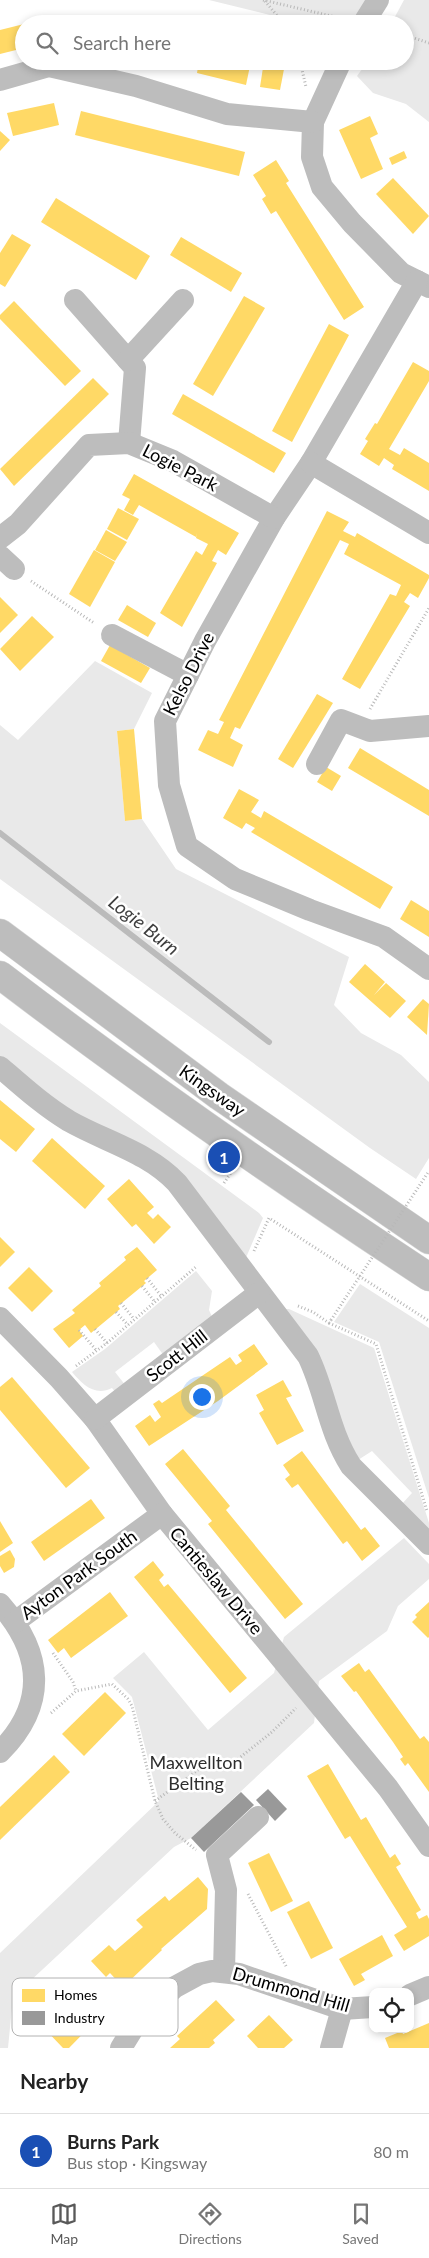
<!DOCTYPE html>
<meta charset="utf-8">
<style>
body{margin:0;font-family:Lato,sans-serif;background:#f2f2f2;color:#222}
.controls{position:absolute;right:15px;bottom:15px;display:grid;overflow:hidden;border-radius:10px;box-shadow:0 2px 8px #0003}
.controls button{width:45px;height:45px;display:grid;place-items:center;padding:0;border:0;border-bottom:1px solid #e0e0e0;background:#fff;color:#222;font:25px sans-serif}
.you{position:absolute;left:201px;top:1396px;width:18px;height:18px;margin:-12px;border:4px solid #fff;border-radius:50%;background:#1a73e8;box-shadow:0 0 0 8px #1a73e833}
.badge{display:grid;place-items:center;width:32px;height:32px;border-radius:50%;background:#595959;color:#fff;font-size:16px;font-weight:700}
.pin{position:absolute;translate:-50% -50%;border:2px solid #fff;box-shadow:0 1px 5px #0006}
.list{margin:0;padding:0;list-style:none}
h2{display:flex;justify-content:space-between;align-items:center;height:65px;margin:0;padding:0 20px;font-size:21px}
h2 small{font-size:16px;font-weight:400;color:#767676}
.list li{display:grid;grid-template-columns:32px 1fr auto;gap:15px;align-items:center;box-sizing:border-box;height:75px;padding:0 20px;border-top:1px solid #e0e0e0}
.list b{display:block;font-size:19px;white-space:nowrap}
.list p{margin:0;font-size:16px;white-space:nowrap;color:#767676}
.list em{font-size:16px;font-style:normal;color:#767676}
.icon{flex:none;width:28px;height:28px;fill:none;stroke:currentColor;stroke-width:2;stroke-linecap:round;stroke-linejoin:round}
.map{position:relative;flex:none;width:429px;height:2048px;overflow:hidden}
.search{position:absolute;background:#fff;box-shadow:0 2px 8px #0003;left:15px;right:15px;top:15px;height:55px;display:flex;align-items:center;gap:12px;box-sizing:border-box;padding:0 18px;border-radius:28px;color:#767676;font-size:19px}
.sheet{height:140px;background:#fff}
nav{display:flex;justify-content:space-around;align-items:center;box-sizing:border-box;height:70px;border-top:1px solid #e0e0e0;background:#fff;font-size:14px;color:#767676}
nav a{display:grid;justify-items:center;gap:2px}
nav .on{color:#595959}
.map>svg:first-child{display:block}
.green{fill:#e9e9e9}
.homes{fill:#ffd966}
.industry{fill:#999}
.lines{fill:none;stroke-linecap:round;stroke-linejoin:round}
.stream{stroke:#bbb;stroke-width:6}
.highway-casing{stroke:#dbdbdb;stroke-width:29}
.path{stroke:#b8b8b8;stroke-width:3;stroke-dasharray:1 2.5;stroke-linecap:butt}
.minor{stroke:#bdbdbd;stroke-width:22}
.highway{stroke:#bdbdbd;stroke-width:28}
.path-bridge{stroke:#b8b8b8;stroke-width:3;stroke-dasharray:1 2.5;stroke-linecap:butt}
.labels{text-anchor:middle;stroke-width:5;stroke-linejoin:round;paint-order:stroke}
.street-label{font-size:18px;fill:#000;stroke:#fff}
.park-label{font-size:18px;fill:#2e2e2e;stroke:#fff}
.water-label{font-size:19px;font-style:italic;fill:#3f3f3f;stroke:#fff}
.key{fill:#fff;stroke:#b2b2b2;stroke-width:1}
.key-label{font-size:14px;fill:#000}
</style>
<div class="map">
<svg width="429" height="2048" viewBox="0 0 429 2048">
<rect width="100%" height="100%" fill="#fff"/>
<g class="green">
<polygon points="209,0 370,0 353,24 291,24 278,17"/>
<polygon points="404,0 429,0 429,122 406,104 373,93 357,76 368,61 405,61 405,24 391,24"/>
<polygon points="95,661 152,693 134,729 117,731 125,821 142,819 176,869 349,957 334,1005 361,1033 401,1055 429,1082 429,1158 416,1179 370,1148 0,879 0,725 18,740"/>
<polygon points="0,1023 259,1213 263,1218 245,1260 198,1197 71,1112 0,1057"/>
<path d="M196,1271L212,1291L209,1310L213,1319L164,1356L154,1342L115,1372L126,1386L116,1393L112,1388C95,1397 82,1384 72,1372L105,1349Z"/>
<polygon points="360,1284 429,1328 429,1498 379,1342 334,1322"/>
<polygon points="283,1309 289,1309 374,1348 429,1523 429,1530 401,1505 412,1493 372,1451 358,1460"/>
<polygon points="404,1538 429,1564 429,1579 398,1606 387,1631 319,1681 314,1723 191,1838 174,1847 13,1997 8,2048 0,2048 0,1953 159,1801 132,1697 113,1678 144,1652 208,1730 274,1673 284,1637"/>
</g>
<g class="homes">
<polygon points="69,16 104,23 104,24 67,24"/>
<polygon points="44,19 45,24 27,24 27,23"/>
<polygon points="24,24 24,48 0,54 0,30"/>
<polygon points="158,61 182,61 180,68"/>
<polygon points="199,61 251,61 246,85 197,73"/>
<polygon points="264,61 285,64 280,90 260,87"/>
<polygon points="54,103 59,125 13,136 7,113"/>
<polygon points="81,111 245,152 239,176 75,135"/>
<polygon points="370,116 378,134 370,138 383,169 361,179 339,130"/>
<polygon points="0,131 10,140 0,151"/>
<polygon points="404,151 407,158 392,165 389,158"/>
<polygon points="276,160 289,181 286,183 364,307 344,320 276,211 271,214 262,199 266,196 253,175"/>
<polygon points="393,178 429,216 413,234 376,194"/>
<polygon points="56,198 150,256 136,280 41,222"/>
<polygon points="12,234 31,245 5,287 0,284 0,253"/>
<polygon points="181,237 242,273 231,292 170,255"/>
<polygon points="244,296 265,308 213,396 193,384"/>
<polygon points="14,301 81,371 65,386 0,319 0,315"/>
<polygon points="329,324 349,335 292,442 272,431"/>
<polygon points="413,362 429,371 429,381 389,449 400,455 404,448 429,463 429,491 392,469 394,465 384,458 379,466 360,454 368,441 365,439 375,423 377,424"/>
<polygon points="93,378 109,394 14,486 0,469"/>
<polygon points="183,394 286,453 274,473 172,414"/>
<polygon points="134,474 239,533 226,555 218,550 212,561 217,563 182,627 160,613 196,551 202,555 208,544 196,538 197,533 196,537 139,505 133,515 124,510 130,499 122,495"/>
<polygon points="118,508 139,519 127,540 107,529"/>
<polygon points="327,511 349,522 343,531 355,537 357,533 429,575 429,578 418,598 410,593 404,602 410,606 360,689 342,679 390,594 396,596 401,585 344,554 349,544 340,540 240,729 235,727 230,738 243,745 233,767 198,750 208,730 218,734 224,722 219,720"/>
<polygon points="106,530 127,542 115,561 95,550"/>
<polygon points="94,550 115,562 90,607 69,594"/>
<polygon points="0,597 18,615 0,633"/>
<polygon points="127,605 156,623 148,637 118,620"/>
<polygon points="32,616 54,637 20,671 0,649"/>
<polygon points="110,645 150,668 141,683 101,661"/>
<polygon points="317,694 333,703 293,768 278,759"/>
<polygon points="134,729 142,819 125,821 117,731"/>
<polygon points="360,748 429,790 429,816 348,768"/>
<polygon points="326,767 341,776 332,791 317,782"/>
<polygon points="239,789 259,800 251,812 261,818 264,811 393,887 380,909 251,832 255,828 246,823 242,829 223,818"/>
<polygon points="411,900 429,911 429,937 400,919"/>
<polygon points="365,964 385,982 374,995 386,983 406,1001 390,1018 349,982"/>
<polygon points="423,999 429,1004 427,1035 407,1017"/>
<polygon points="0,1100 35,1129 16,1152 0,1139"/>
<polygon points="52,1138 105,1186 85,1209 32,1161"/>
<polygon points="129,1179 154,1207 147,1213 153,1219 158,1214 171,1227 154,1244 136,1224 132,1227 107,1199"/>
<polygon points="0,1237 15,1252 0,1267"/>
<polygon points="137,1247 157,1270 144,1281 146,1283 118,1306 120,1309 91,1333 85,1325 79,1330 83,1336 69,1348 53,1329 75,1313 72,1310 101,1286 99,1283 126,1260 124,1257"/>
<polygon points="29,1267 53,1291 32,1312 8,1288"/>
<polygon points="254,1344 268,1364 218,1401 149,1446 135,1426 150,1415 155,1422 161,1417 153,1404 159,1400 162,1403 230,1357 236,1365 242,1361 238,1355"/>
<polygon points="12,1377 90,1468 66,1488 0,1410 0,1387"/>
<polygon points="283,1380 292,1396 286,1398 304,1431 277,1445 259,1413 264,1410 256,1395"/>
<polygon points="183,1449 230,1506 226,1510 303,1604 285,1619 208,1524 212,1521 165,1464"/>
<polygon points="302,1451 361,1530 365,1527 380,1546 362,1561 347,1541 343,1544 298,1484 292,1488 285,1479 290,1475 283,1465"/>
<polygon points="91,1499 105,1518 44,1561 31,1542"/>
<polygon points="0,1521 13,1543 0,1552"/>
<polygon points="10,1550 15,1559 14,1567 4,1573 0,1566 0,1556"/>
<polygon points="153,1561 164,1575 159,1580 164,1587 168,1584 247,1678 230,1693 134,1577"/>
<polygon points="110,1592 128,1616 71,1658 64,1648 58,1653 48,1640"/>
<polygon points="429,1602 429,1637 428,1638 412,1622 417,1617 415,1615"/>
<polygon points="359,1663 365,1672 369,1669 420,1739 424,1736 429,1742 429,1792 408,1763 405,1766 400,1759 403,1757 393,1742 356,1691 354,1692 341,1676"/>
<polygon points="105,1692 126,1713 84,1756 62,1734"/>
<polygon points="54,1755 70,1772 0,1840 0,1807"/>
<polygon points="328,1764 361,1820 366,1817 390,1858 395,1854 401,1864 396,1867 421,1910 416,1913 419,1919 427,1915 429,1919 429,1936 404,1951 394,1935 407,1927 350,1836 345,1839 307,1776"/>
<polygon points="269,1853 293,1901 271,1912 248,1863"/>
<polygon points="198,1877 208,1889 207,1909 161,1949 162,1950 123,1987 110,1973 106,1977 91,1961 109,1945 115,1951 143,1927 136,1920 165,1896 169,1901"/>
<polygon points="309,1901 333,1948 311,1959 287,1912"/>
<polygon points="382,1935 393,1956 361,1974 365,1980 354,1986 339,1959"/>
<polygon points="94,1979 115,2001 69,2048 63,2048 41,2025 53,2014 56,2016"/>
<polygon points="216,2000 235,2020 213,2040 215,2043 209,2048 170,2048 180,2039 177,2036"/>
<polygon points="269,2015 293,2040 284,2048 258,2048 247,2036"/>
<polygon points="429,2023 429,2048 389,2048 385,2038 402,2031 403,2034"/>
</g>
<g class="industry">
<polygon points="268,1789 287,1809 275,1821 256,1800"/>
<polygon points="241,1792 254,1805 204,1852 191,1838"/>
</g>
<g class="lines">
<polyline class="stream" points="0,833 269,1042"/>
<defs>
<g id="highway">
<polyline points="0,933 219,1096 429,1240"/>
<path d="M0,975C139,1081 283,1181 429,1277"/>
</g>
</defs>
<use href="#highway" class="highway-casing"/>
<g class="path">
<polyline points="263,0 344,19"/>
<polyline points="265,1 284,24"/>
<polyline points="405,35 429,43"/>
<polyline points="300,61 306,87"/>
<polyline points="31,581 94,623"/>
<polyline points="370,709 429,608"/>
<polyline points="224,1183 232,1171"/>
<polyline points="254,1251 269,1218 429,1321"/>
<polyline points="147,1278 162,1297"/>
<polyline points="142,1286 155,1302"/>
<polyline points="121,1303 134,1319"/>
<polyline points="298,1306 313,1312 329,1323 331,1320"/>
<polyline points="116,1312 128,1325"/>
<polyline points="329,1323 376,1344 427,1511"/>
<polyline points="95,1329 107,1343"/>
<polyline points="79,1330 97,1351"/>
<polyline points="76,1366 107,1343 197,1266"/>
<polyline points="53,1653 73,1682 76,1691"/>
<polyline points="51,1713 76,1691 112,1684 128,1699 132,1706 155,1801 163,1819 175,1833 196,1850"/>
<polyline points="155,1801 198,1770 238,1759 272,1732 296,1708"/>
<polyline points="248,1894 287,1968"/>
</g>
<g class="minor">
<polyline points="363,24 378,0"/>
<polyline points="341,61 313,122 312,157 322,187 352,223 401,273 429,287"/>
<polyline points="0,80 49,66 136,86 227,114 313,122"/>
<polyline points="417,281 311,463 274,518 205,641 165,721 169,785 187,846 235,879 310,910 384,937 429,969"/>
<polyline points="75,300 135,368 129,443"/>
<polyline points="128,360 183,300"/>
<polyline points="311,463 429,533"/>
<polyline points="0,538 18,524 89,445 129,443 173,461 274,518"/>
<polyline points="0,556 14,569"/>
<polyline points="112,635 188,675"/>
<polyline points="317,764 341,720 370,731 429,726"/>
<path d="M0,1067C22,1086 44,1106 69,1121C106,1142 148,1152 177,1183L308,1356C326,1393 328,1430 351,1466L429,1544"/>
<polyline points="0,1318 59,1378 95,1419 162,1514 388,1788 429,1846"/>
<polyline points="95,1419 259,1293"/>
<path d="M0,1604C43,1653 48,1704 0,1752"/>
<polyline points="15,1622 162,1514"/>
<polyline points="224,1971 226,1890 217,1855 258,1817"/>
<polyline points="410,1995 429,1987"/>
<polyline points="121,2048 137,2022 175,1987 199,1974 212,1971 239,1974 342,2009 373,2007"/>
<polyline points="331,2048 342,2009"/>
</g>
<use href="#highway" class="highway"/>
<polyline class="path-bridge" points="331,1320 429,1171"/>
</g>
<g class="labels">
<g class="street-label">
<text transform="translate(180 468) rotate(27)" y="6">Logie Park</text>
<text transform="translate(189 674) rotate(-63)" y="6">Kelso Drive</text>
<text transform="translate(212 1091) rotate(35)" y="6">Kingsway</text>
<text transform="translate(177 1356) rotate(-38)" y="6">Scott Hill</text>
<text transform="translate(79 1575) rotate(-36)" y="6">Ayton Park South</text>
<text transform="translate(216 1581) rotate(50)" y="6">Cantieslaw Drive</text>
<text transform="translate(291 1990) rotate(16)" y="6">Drummond Hill</text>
</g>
<g class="park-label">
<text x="196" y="1769">Maxwellton<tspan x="196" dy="21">Belting</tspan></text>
</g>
<g class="water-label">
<text transform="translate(144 925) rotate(38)" y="7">Logie Burn</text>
</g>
</g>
<rect x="12" y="1978" width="166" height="58" rx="8" class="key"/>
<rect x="22" y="1989" width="23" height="13" fill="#ffd966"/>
<rect x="22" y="2011" width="23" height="14" fill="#999"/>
<g class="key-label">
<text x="54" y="2000">Homes</text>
<text x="54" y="2023">Industry</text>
</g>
</svg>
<div class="controls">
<button><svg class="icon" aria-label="locate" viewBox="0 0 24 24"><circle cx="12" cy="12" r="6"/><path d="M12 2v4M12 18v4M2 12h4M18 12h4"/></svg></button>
</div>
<div class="you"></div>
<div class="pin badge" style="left:224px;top:1157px;background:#1a4fb4">1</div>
<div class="search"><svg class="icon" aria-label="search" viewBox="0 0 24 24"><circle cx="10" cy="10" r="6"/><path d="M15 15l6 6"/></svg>Search here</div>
</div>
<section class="sheet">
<h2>Nearby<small></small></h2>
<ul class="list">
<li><span class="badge" style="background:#1a4fb4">1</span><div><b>Burns Park</b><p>Bus stop · Kingsway</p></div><em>80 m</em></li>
</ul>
</section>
<nav>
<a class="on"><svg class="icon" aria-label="map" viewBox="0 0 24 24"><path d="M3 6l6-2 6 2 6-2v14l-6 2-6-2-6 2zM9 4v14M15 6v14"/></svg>Map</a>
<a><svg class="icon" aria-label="directions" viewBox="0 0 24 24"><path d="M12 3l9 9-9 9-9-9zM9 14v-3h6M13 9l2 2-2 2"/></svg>Directions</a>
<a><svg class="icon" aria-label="saved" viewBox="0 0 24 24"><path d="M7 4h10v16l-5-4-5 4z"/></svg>Saved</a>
</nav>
